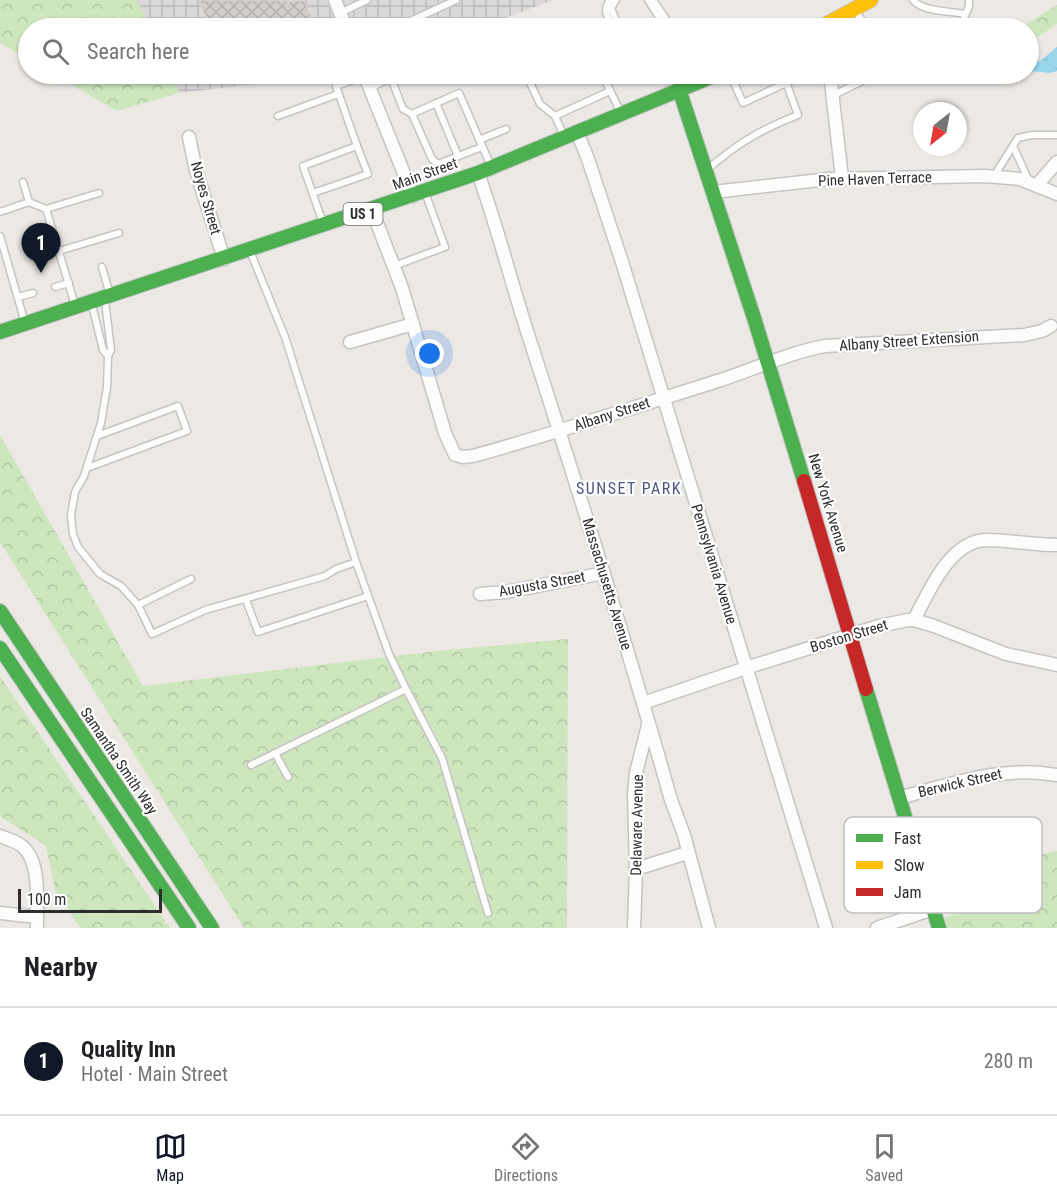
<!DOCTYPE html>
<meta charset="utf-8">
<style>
body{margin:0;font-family:"Roboto Condensed",sans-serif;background:#f2f2f2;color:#202124}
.compass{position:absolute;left:913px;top:102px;width:54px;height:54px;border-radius:50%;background:#fff;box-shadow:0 2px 4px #0004;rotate:211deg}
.scale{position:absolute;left:18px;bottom:15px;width:144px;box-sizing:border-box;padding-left:6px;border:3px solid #2e2e2e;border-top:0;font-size:16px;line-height:21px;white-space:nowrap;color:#2e2e2e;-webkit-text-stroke:4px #fff;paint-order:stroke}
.you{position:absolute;left:430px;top:354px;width:21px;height:21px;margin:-15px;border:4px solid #fff;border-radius:50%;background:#1a73e8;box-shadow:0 0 0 9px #1a73e833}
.badge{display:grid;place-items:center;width:39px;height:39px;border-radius:50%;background:#111827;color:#fff;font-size:20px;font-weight:700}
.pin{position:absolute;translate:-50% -50px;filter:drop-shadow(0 2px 3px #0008)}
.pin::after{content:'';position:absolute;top:32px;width:21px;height:18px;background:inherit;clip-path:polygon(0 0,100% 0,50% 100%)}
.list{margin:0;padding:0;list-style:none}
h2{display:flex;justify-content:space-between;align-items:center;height:78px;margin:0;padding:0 24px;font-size:26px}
h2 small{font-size:20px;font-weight:400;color:#757577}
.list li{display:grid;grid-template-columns:39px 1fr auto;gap:18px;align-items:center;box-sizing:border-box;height:108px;padding:0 24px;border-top:2px solid #e0e0e0}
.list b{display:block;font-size:22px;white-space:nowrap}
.list p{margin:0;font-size:20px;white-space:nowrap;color:#757577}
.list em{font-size:20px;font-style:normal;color:#757577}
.icon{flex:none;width:33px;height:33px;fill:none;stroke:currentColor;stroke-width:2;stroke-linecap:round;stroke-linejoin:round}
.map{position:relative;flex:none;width:1057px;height:928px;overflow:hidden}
.search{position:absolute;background:#fff;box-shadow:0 2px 4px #0004;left:18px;right:18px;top:18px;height:66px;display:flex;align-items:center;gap:15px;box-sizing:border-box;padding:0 21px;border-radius:33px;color:#757577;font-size:22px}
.sheet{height:186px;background:#fff}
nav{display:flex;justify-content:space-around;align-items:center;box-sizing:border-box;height:84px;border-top:2px solid #e0e0e0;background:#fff;font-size:16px;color:#757577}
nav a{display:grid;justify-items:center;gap:3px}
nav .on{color:#111827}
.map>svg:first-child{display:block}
.industrial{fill:url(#industrial-grid)}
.forest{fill:url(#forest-crowns)}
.water{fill:url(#water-ripples)}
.building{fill:url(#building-cross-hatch);stroke:#d7d4d0;stroke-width:1.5}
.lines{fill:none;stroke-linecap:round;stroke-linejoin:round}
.lane-casing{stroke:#c5c4c5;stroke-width:9}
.street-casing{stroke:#c5c4c5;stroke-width:15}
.fast-casing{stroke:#c5c4c5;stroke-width:16}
.slow-casing{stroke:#c5c4c5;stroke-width:16}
.jam-casing{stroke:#c5c4c5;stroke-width:16}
.lane{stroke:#fcfcfb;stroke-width:6}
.street{stroke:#fcfcfb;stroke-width:12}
.fast{stroke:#4caf50;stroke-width:14}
.slow{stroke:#ffc107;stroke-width:14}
.jam{stroke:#c62828;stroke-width:14}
.labels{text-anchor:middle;stroke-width:4.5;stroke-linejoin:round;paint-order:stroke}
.shield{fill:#fff;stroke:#6d6d6d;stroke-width:1.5}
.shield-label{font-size:14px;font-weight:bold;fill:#2e2e2e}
.street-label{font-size:15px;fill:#2e2e2e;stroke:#fff}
.neighbourhood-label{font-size:16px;letter-spacing:1.5px;fill:#4d5680;stroke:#fff}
.key{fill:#fff;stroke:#c0c0c0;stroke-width:1.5}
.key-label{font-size:16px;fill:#2e2e2e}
</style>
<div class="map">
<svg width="1057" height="928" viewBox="0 0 1057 928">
<defs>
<pattern id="industrial-grid" width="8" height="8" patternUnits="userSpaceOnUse" patternTransform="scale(1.5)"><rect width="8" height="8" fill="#dcd9db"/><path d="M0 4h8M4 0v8" fill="none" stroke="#bdbbbc"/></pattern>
<pattern id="forest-crowns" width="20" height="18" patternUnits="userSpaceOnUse" patternTransform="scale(1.5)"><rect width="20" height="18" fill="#cee6be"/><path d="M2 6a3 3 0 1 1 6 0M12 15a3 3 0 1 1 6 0" fill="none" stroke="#b1c6a4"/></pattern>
<pattern id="water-ripples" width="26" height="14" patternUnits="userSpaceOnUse" patternTransform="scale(1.5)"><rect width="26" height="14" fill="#99d6ec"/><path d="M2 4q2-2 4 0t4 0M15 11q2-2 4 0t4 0" fill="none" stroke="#84b8cb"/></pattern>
<pattern id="building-cross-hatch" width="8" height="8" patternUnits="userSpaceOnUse" patternTransform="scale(1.5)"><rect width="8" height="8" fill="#d1cecb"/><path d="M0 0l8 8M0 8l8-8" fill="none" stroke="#b4b1af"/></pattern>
</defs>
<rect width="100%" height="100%" fill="#ece8e4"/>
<g class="industrial">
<polygon points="137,0 553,0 479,28 150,28"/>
<polygon points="170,74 342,74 179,93"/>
</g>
<g class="forest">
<polygon points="0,0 137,0 150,28 28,28 28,59 0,43"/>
<polygon points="1057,5 1057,24 1029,43 1028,28 1020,28"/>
<polygon points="53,74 170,74 179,93 117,111"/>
<polygon points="0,435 143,686 437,651 568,639 567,928 244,928 0,542"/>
<polygon points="0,676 2,679 170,928 80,928 55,890 46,846 0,816"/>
<polygon points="1057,851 1057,928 947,928 944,918 988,902 986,897 995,879 992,873 1008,869 1022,858"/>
</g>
<polygon class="water" points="1057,47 1057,71 1050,73 1029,71 1029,63 1040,61"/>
<polygon class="building" points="199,0 286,0 287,2 304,0 313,22 297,28 210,28"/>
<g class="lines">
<defs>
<g id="lane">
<path d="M610,0C602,10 608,18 613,28"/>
<polyline points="616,0 611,8 619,28"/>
<polyline points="648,0 666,28"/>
<polyline points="653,0 672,28"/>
<path d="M913,0C923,12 951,11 965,14"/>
<polyline points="856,12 867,28"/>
<polyline points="340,13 367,0"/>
<polyline points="395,28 456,0"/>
<polyline points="960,28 969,6 969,0"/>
<polyline points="526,74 540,104 555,116 564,136"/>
<polyline points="602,74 621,113"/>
<polyline points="674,74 679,87"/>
<polyline points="730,74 743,103 786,83"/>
<polyline points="391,78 403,109 412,114 459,93 490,164"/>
<polyline points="370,88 399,74"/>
<polyline points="832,96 876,74"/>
<polyline points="436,103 458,156"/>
<polyline points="412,114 432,159 438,164 482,147"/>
<polyline points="278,116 338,94"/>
<polyline points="555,116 610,91"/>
<polyline points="479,140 506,129"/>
<polyline points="1013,146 1029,181"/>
<path d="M707,170C736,144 762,129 798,115L783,74"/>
<polyline points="994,176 1018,138 1032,135 1057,135"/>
<polyline points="23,182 29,202"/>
<polyline points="313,193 368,174 357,146"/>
<polyline points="46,209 99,193"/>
<polyline points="0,212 29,202 46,209 75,305"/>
<polyline points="323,223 303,166 357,146 336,86 365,76"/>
<polyline points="0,236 25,323"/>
<polyline points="59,251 119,233"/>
<polyline points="394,266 445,247 426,195"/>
<polyline points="102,267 110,295"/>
<polyline points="55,287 69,283"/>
<polyline points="18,297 33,293"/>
<polyline points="105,301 111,350 108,356 107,387 101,423 84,476 75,492 71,515 73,534 78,547 100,574 121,586 138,605 152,634 205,610 325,576 336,569 356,562 285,337 250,251"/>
<polyline points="92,305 103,350 108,356"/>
<polyline points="87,468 187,431 178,406 97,436"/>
<polyline points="246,600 258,632 368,596"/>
<polyline points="138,605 191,579"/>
<polyline points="406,689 442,758 488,913"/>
<polyline points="275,753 288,777"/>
<polyline points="251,765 406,689 389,654 356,562"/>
</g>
<g id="street">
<polyline points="335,0 346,28"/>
<polyline points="364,74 413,196"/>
<polyline points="830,74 842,178"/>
<polyline points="577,132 588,159 622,262 826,928"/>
<polyline points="189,137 196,171 224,259"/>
<path d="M478,173C496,223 509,274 525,325C576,482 626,641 671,800L684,835L709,928"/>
<polyline points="1037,185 1057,162"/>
<polyline points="713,192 829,179 985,176 1020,179 1057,194"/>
<path d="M372,210L402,288L445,433L455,455L463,457L473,456C556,433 638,406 721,380C757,368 788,353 825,346L1024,335L1042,331L1051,326"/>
<polyline points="350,342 413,324"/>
<polyline points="480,594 506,592 604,573"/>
<path d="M914,620C929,591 950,541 986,540C1010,540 1033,545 1057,545"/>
<polyline points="643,703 746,668 879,626 908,620 914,620 934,626 1006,654 1057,665"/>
<path d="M899,798C952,784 1002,765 1057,775"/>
<path d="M0,836C7,839 16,841 22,846C42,862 36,905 37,928"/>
<polyline points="636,869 687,853"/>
<polyline points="0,913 37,917"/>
<polyline points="634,928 636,869 634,794 636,773 648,725"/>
<polyline points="877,928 933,909"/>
</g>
<g id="fast">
<polyline points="679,89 755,321 804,481"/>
<polyline points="0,332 478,173 718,74"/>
<polyline points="0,611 212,928"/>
<polyline points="0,648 189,928"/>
<polyline points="866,689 939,928"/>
</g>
<polyline id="slow" points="819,28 871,0"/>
<polyline id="jam" points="804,481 866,689"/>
</defs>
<use href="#lane" class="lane-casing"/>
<use href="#street" class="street-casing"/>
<use href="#fast" class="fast-casing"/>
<use href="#slow" class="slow-casing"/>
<use href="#jam" class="jam-casing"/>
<use href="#lane" class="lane"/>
<use href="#street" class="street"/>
<use href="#fast" class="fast"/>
<use href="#slow" class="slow"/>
<use href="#jam" class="jam"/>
</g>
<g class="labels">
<rect class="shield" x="343.5" y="203" width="39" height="22" rx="4.5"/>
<g class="shield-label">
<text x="363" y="219">US 1</text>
</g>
<g class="street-label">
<text transform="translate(425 174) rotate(-20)" y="5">Main Street</text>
<text transform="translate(875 179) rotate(-2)" y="5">Pine Haven Terrace</text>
<text transform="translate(206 198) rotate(74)" y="5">Noyes Street</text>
<text transform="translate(909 341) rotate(-4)" y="5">Albany Street Extension</text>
<text transform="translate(612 414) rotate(-18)" y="5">Albany Street</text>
<text transform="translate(828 503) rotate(73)" y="5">New York Avenue</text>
<text transform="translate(714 564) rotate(73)" y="5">Pennsylvania Avenue</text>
<text transform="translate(542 584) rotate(-10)" y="5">Augusta Street</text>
<text transform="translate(607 584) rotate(73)" y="5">Massachusetts Avenue</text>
<text transform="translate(849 636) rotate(-17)" y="5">Boston Street</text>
<text transform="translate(119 761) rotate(56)" y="5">Samantha Smith Way</text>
<text transform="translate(960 783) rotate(-13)" y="5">Berwick Street</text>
<text transform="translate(637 825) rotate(-89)" y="5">Delaware Avenue</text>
</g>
<g class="neighbourhood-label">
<text x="629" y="494">SUNSET PARK</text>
</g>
</g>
<rect x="844" y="817" width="198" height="96" rx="9" class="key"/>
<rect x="856" y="834" width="27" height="8" fill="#4caf50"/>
<rect x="856" y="861" width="27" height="8" fill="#ffc107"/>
<rect x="856" y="888" width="27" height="8" fill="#c62828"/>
<g class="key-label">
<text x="894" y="844">Fast</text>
<text x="894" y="871">Slow</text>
<text x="894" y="898">Jam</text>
</g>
</svg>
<svg class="compass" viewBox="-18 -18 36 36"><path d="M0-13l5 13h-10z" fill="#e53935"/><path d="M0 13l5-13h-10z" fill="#757577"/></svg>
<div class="scale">100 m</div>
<div class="you"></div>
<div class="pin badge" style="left:41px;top:273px">1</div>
<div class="search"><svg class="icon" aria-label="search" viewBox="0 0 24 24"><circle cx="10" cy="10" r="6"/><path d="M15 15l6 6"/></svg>Search here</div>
</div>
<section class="sheet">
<h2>Nearby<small></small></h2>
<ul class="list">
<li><span class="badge">1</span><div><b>Quality Inn</b><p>Hotel · Main Street</p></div><em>280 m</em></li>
</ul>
</section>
<nav>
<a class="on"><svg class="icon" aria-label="map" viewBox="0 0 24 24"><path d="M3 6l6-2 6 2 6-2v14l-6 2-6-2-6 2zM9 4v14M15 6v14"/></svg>Map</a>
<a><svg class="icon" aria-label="directions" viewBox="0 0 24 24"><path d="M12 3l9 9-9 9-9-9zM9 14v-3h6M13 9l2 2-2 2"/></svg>Directions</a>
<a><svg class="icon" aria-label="saved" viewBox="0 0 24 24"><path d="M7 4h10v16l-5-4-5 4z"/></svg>Saved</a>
</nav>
